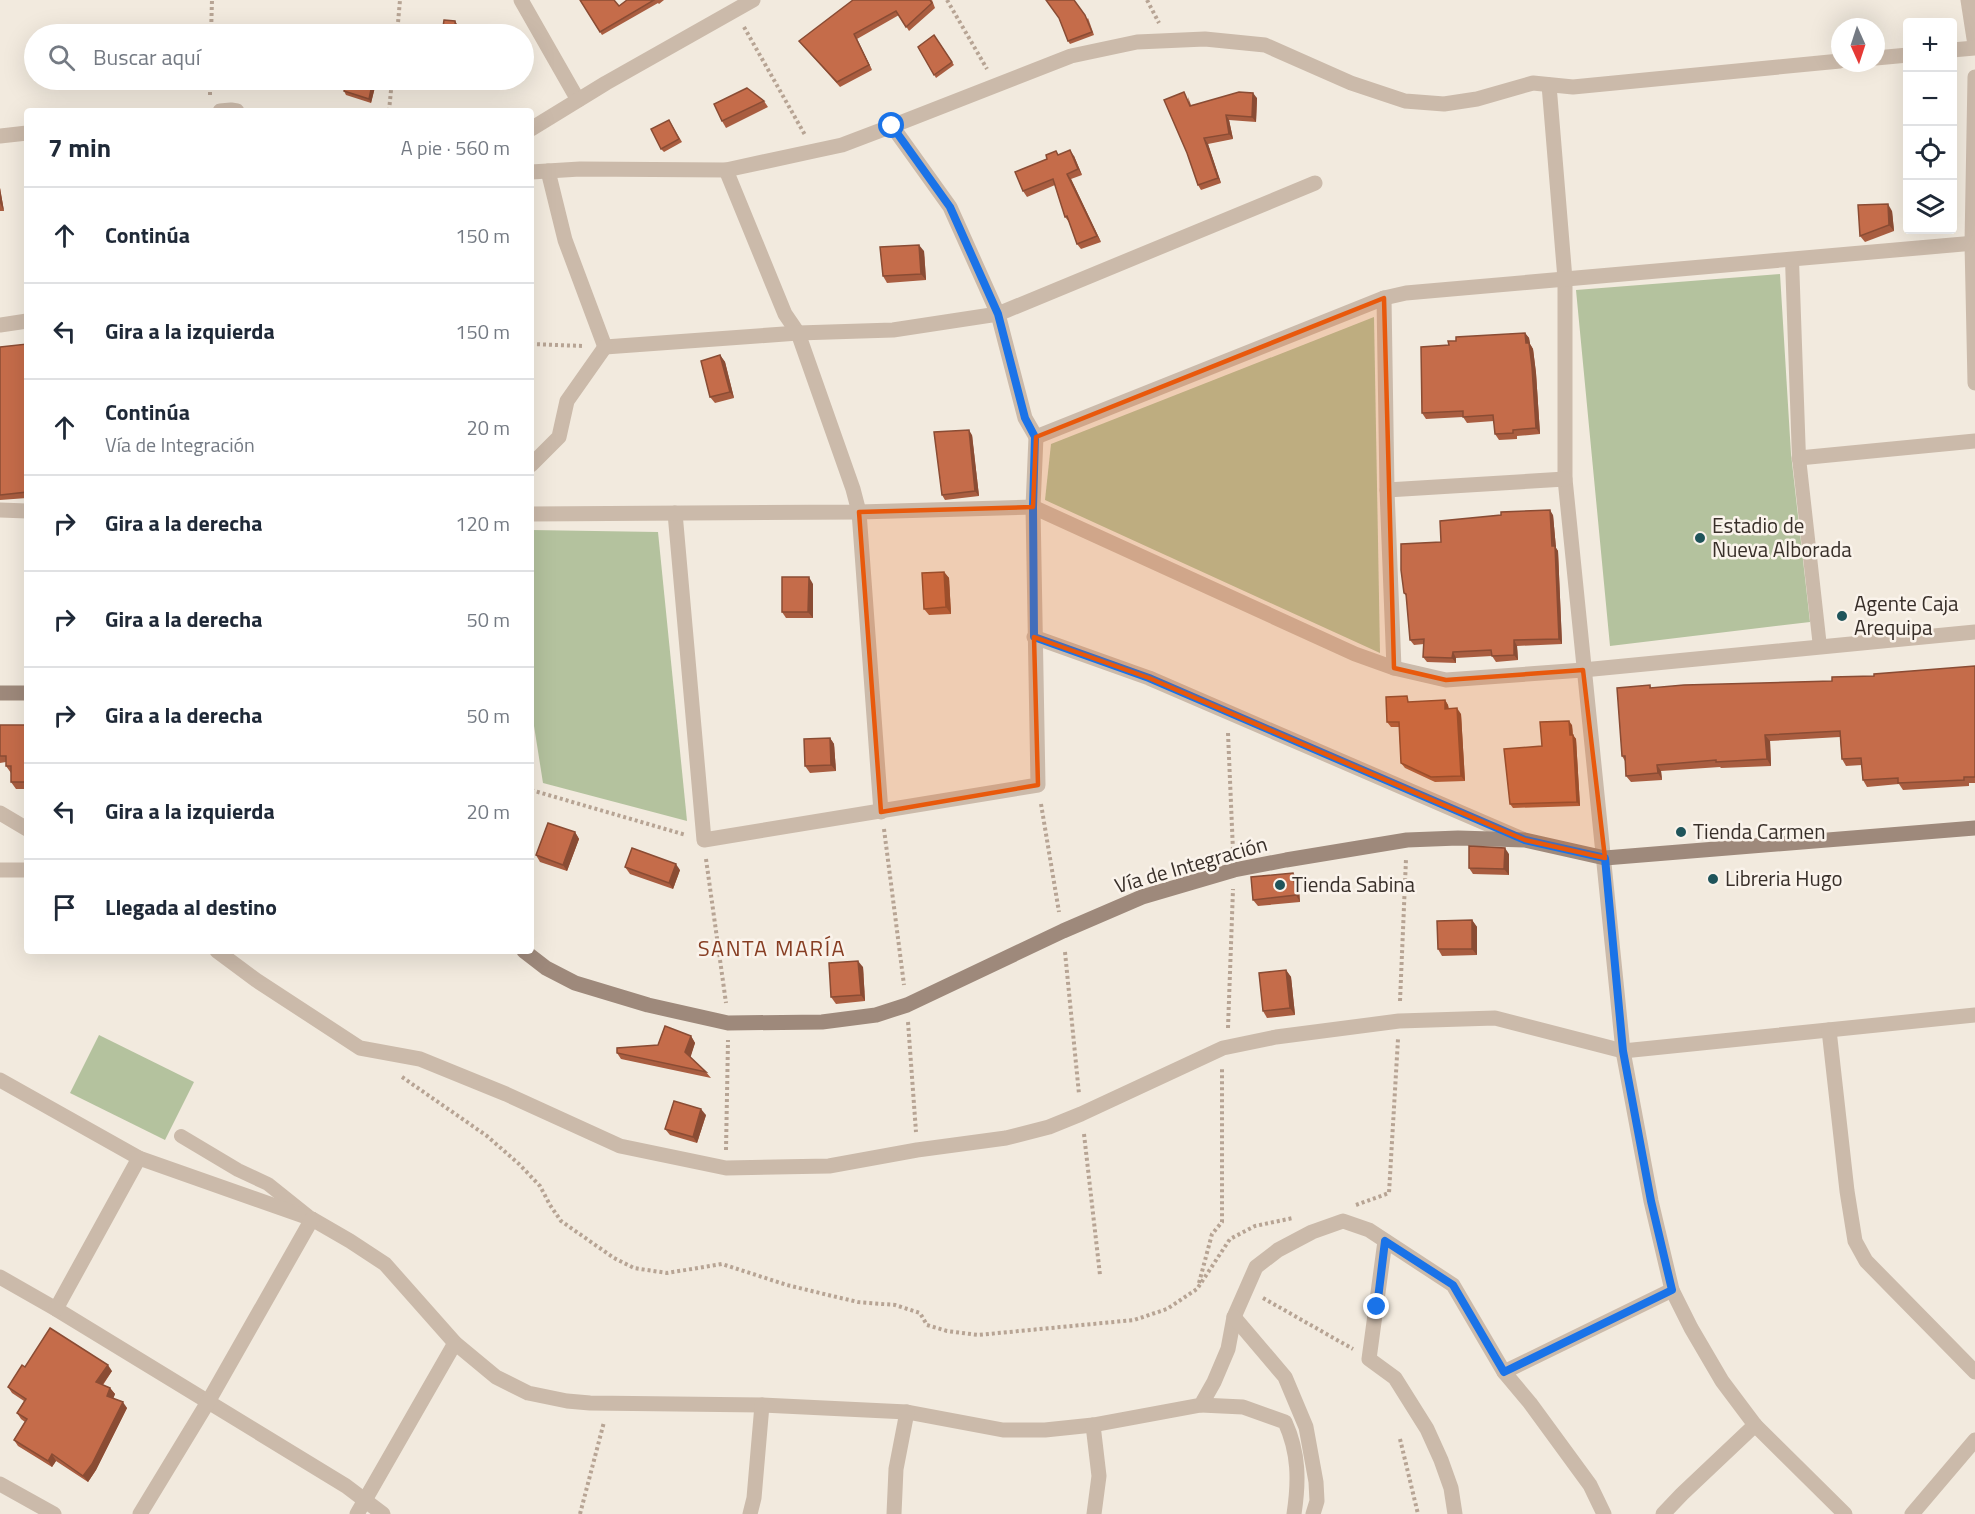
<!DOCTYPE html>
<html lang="es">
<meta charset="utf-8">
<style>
body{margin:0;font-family:"Titillium Web",sans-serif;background:#f2f2f3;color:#1f2937}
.controls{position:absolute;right:18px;top:18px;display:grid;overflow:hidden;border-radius:6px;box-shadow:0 6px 24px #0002}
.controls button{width:54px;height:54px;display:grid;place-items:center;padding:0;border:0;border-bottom:2px solid #e0e1e3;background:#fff;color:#1f2937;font:30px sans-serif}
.compass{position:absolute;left:1831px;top:18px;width:54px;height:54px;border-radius:50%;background:#fff;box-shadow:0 6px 24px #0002;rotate:177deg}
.stop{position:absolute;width:18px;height:18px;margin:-14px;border:4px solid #1a73e8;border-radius:50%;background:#fff}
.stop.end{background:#1a73e8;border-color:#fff;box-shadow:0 2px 6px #0008}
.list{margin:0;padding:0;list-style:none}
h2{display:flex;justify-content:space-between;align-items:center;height:78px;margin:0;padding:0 24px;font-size:26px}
h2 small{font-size:20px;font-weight:400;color:#747a83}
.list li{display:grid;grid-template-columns:39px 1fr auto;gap:18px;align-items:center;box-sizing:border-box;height:96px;padding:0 24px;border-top:2px solid #e0e1e3}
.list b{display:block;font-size:22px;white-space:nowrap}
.list p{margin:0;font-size:20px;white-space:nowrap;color:#747a83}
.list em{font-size:20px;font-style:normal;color:#747a83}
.icon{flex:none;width:33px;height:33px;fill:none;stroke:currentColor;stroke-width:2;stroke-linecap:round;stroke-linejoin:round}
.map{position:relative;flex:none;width:1975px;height:1514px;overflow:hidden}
.search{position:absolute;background:#fff;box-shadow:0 6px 24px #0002;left:24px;top:24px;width:510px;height:66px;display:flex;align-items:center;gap:15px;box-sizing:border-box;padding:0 21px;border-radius:33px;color:#747a83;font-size:22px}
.panel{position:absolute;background:#fff;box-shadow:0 6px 24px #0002;left:24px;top:108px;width:510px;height:846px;border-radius:6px}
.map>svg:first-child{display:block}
.green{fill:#b4c29e}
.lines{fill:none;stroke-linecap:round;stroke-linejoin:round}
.path{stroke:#b7a494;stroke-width:4;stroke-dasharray:3 3;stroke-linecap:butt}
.service{stroke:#cbbaaa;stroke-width:14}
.minor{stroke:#cbbaaa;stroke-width:15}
.secondary{stroke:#9e897b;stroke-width:15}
.wall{fill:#a95d40}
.shaded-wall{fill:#8a4c34}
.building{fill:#c56c4a;stroke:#8a4c34;stroke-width:1.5}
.route{stroke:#1a73e8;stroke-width:8}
.marked{fill:#e8590c;fill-opacity:0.2;stroke:#e8590c;stroke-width:4.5;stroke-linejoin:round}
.poi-dot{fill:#1f545a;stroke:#faf3eb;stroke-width:2}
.labels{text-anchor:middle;stroke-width:5;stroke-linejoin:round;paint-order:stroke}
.poi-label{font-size:21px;fill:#382f29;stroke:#faf3eb;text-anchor:start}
.street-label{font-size:21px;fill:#382f29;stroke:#faf3eb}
.neighbourhood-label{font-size:22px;letter-spacing:1.5px;fill:#873e23;stroke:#faf3eb}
</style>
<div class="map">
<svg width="1975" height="1514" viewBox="0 0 1975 1514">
<rect width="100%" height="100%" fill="#f2eade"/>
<g class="green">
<polygon points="1780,274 1791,454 1810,622 1610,646 1576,290"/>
<polygon points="1374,317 1380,653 1045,500 1051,444"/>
<polygon points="531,530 658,532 687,821 543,783 531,707"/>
<polygon points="99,1035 194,1082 165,1140 70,1093"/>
</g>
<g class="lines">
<g class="path">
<polyline points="947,0 987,69"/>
<polyline points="1147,0 1159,23"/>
<polyline points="744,27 805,135"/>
<polyline points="211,34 212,0"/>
<polyline points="397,34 400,0"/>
<polyline points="210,95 210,80"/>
<polyline points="389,111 392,80"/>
<polyline points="531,344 583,346"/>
<polyline points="1228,733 1233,851"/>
<polyline points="531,790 686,835"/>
<polyline points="1041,804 1059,912"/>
<polyline points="884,829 904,985"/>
<polyline points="706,859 726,1003"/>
<polyline points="1065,952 1079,1094"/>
<polyline points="1400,1001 1406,859"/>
<polyline points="908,1022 916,1132"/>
<polyline points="1228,1028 1233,889"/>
<polyline points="402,1077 487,1136 519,1164 540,1186 550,1205 561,1221 614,1258 634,1268 667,1273 722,1264 787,1285 828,1295 858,1302 895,1305 920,1313 927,1325 947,1331 978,1335 1134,1320 1167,1309 1197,1289 1230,1239 1255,1226 1293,1218"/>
<polyline points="1084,1134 1100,1275"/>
<polyline points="726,1150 728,1040"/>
<polyline points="1356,1205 1389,1193 1398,1039"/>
<polyline points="1199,1283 1212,1234 1222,1222 1222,1068"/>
<polyline points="1263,1298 1353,1349"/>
<polyline points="1400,1439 1418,1514"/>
<polyline points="580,1514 604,1422"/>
</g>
<g class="service">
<polyline points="1792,260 1799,458 1820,647"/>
<polyline points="181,1136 238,1170 268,1184 308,1216"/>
</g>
<g class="minor">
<polyline points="521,0 578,100"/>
<polyline points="1968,0 1975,45"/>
<polyline points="1952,50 1975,48"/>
<polyline points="1876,58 1908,55"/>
<polyline points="1975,77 1972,243 1975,383"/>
<polyline points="1549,85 1565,279 1565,479 1623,1051 1651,1201 1672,1290 1691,1328 1722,1381 1755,1425 1845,1514"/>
<polyline points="220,111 231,110 237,111"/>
<polyline points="531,129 606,83 753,0"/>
<polyline points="0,136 27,133"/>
<polyline points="726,170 785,314 798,333 853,489 859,512 881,812"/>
<polyline points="548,171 565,240 605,347"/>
<polyline points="531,172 580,169 726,170 814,151 842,145 892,126 1071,56 1137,42 1205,39 1265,45 1351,83 1405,101 1444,104 1477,99 1533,83 1573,87 1840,61"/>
<polyline points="1384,298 1387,490 1394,668"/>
<polyline points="0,325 27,321"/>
<polyline points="605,347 798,333 893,330 998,314 1315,183"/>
<polyline points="1036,437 1384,298 1406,293 1975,243"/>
<polyline points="1799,458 1975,441"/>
<polyline points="531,465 559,437 567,401 605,347"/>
<polyline points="1387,490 1565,479"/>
<polyline points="0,510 27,511"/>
<polyline points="675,513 704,840 1038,785 1033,507 1036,437 1025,418 998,314 950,207 892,126"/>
<polyline points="531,514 859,512 1033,507 1355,654 1394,668 1446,680 1583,670 1975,632"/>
<polyline points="1034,637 1149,678 1522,839"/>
<polyline points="0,813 27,829"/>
<polyline points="0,870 27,870"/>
<polyline points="217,951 256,980 360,1048 420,1059 506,1094 620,1146 726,1168 829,1166 917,1150 1006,1138 1049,1127 1081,1114 1223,1048 1276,1037 1399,1021 1495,1018 1623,1051 1975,1015"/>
<polyline points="1829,1030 1847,1191 1855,1241 1866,1261 1975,1372"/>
<polyline points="0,1080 139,1158 312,1219 350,1241 385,1264 455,1343 496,1377 528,1393 567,1401 590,1403 762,1405 907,1412 1003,1430 1045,1430 1093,1425 1201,1405 1214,1382 1228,1349 1234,1317 1256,1267 1278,1250 1312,1232 1343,1221 1369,1230 1453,1285 1504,1372 1530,1403 1590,1485 1604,1514"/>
<polyline points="1385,1241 1369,1359 1395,1378 1427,1429 1441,1460 1451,1488 1455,1514"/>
<polyline points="0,1277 56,1309 346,1486 383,1514"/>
<polyline points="56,1309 139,1158"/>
<polyline points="1234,1317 1285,1377 1306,1427 1316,1482 1317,1501 1313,1514"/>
<polyline points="1504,1372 1672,1290"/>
<path d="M1201,1405L1243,1407L1285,1422C1299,1453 1299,1481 1294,1514"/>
<polyline points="1093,1425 1099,1476 1094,1514"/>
<polyline points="0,1484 54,1514"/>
<polyline points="140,1514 208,1402 312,1219"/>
<polyline points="357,1514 455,1343"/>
<polyline points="750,1514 754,1498 762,1405"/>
<polyline points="894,1514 896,1469 907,1412"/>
<polyline points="1663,1514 1682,1494 1755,1425"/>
<polyline points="1912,1514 1975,1440"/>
</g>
<g class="secondary">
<polyline points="0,693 27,693"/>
<polyline points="524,951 546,968 575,983 648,1005 728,1023 822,1022 876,1015 907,1005 1063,931 1142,897 1234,870 1286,860 1407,840 1458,838 1525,840 1605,858 1975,828"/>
</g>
</g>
<g class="wall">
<polygon points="580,0 619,6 627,0 664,0 659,4 658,3 602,35"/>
<polygon points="932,0 935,8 909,31 899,15 857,39 872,70 840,87 799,41"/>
<polygon points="1088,18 1094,35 1070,44 1068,41"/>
<polygon points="934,35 954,65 936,78 918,47"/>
<polygon points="373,80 376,83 371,103 346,95 344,91"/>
<polygon points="438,80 460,80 460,85 440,86 437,83"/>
<polygon points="1188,97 1191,105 1257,98 1256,122 1229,120 1233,139 1208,144 1221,183 1201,190 1198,185"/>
<polygon points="764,101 768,107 726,128 722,121"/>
<polygon points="669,120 682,142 664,152 661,149"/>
<polygon points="1056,151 1058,155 1074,156 1082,175 1071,179 1101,242 1081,249 1077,244 1069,222 1065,217 1055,185 1027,197 1023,191 1047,159"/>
<polygon points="0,188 4,211 0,211"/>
<polygon points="1892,211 1894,231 1865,242 1860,236"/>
<polygon points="924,251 926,280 887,283 883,276"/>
<polygon points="1525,333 1529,338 1530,344 1533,349 1536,373 1540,434 1517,436 1517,439 1499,440 1495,434 1494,421 1467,423 1463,417 1426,419 1422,413 1449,345"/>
<polygon points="27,344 27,498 0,500 0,347"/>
<polygon points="720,355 725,362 734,398 715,403 710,397"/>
<polygon points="972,435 979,496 945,500 942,495"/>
<polygon points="1553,515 1556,548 1558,551 1562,644 1517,646 1518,660 1496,662 1492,656 1456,658 1456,663 1427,662 1423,657 1424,644 1414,645 1410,640 1407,597 1404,593 1441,542"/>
<polygon points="944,572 949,578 951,614 929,615 924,609"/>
<polygon points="813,584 813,618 786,618 782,612"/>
<polygon points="1975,666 1975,783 1969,783 1969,786 1903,790 1899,784 1867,787 1863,780 1862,765 1846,766 1842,759 1840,737 1770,741 1771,766 1721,768 1720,767 1661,771 1662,780 1631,782 1626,776 1625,761 1622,756 1650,685 1651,688 1832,681 1874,676"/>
<polygon points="1445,700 1448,705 1449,709 1461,714 1465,781 1435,782 1405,768 1401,763 1399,727 1391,727 1387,722 1411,702"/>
<polygon points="0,725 27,725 27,789 16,789 11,782 11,773 6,766 6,762 0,763"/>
<polygon points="1572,725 1573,735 1576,739 1580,806 1513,808 1510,804"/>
<polygon points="830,738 834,744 836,771 810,773 805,766"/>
<polygon points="575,832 579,839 567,871 540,862 536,855"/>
<polygon points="1509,854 1509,875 1473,874 1469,868"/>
<polygon points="625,867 680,870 673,889 630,874"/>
<polygon points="1298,879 1300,902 1258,906 1253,900"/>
<polygon points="1472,920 1477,927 1477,955 1442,956 1438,949"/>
<polygon points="863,967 865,1001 836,1004 831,997"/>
<polygon points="1286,970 1291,977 1295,1015 1267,1018 1263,1011"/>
<polygon points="691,1036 695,1043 690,1057 706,1072 711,1078 621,1059 617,1053 658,1045"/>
<polygon points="706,1115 697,1143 670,1135 665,1129"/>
<polygon points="25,1367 112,1371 103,1385 110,1388 115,1394 113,1398 127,1408 96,1470 88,1482 56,1461 52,1467 18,1446 14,1440 25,1422 21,1419 17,1413 24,1401 12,1393 8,1387"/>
</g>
<g class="shaded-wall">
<polygon points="455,21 457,24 458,34 456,34"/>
<polygon points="854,34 857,39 872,70 869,65"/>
<polygon points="373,80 376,83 371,103 369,99"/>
<polygon points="1253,93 1257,98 1256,122 1252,117"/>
<polygon points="1226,115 1229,120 1233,139 1229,134"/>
<polygon points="1204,138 1208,144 1221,183 1218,178"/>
<polygon points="1070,150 1074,156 1082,175 1078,169"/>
<polygon points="1067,174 1071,179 1101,242 1097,236"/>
<polygon points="0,188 4,211 0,203"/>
<polygon points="1888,204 1892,211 1894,231 1889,225"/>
<polygon points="919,245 924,251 926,280 921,274"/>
<polygon points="1525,333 1529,338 1530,344 1533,349 1536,373 1540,434 1536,428"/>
<polygon points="720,355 725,362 734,398 730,392"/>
<polygon points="969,430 972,435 979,496 975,491"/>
<polygon points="1550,510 1553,515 1556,548 1558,551 1562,644 1559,639"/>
<polygon points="944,572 949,578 951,614 946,607"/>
<polygon points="809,577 813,584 813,618 808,612"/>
<polygon points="1514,640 1517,646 1518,660 1514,655"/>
<polygon points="1453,652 1456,658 1456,663 1452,658"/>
<polygon points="1445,700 1448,705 1449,714 1445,709"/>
<polygon points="1457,708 1461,714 1465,781 1461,776"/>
<polygon points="1569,721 1572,725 1573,739 1570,735"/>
<polygon points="1573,735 1576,739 1580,806 1577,802"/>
<polygon points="1765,735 1770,741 1771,766 1767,759"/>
<polygon points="830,738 834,744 836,771 831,765"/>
<polygon points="1657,765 1661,771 1662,780 1658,773"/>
<polygon points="575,832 579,839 567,871 563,865"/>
<polygon points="1505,848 1509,854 1509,875 1504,869"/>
<polygon points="676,864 680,870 673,889 669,883"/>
<polygon points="1293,873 1298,879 1300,902 1296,895"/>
<polygon points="1472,920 1477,927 1477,955 1472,949"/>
<polygon points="858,961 863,967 865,1001 861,995"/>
<polygon points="1286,970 1291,977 1295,1015 1290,1008"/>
<polygon points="691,1036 695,1043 690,1059 685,1052"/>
<polygon points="701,1109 706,1115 697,1143 693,1137"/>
<polygon points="108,1365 112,1371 100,1388 96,1382"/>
<polygon points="110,1388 115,1394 112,1402 107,1396"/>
<polygon points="123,1402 127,1408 96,1470 88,1482 83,1476"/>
<polygon points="52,1454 56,1461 52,1467 48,1461"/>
</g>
<g class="building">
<polygon points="580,0 614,0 619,6 627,0 654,0 600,32"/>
<polygon points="853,0 930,0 932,3 906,27 896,11 854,34 869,65 837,82 799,41"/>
<polygon points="1046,0 1074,0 1085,15 1092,32 1068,41 1059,18"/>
<polygon points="444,20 455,21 456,34 442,34"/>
<polygon points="934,35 952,62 934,75 918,47"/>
<polygon points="347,80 373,80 369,99 344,91"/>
<polygon points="438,80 458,80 458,82 437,83"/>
<polygon points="747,88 764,101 722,121 714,104"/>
<polygon points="1184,92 1190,106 1239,92 1253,93 1252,117 1226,115 1229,134 1204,138 1218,178 1198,185 1187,153 1164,100"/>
<polygon points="669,120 679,139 661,149 651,129"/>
<polygon points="1070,150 1078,169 1067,174 1097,236 1077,244 1067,216 1065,217 1053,179 1023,191 1015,172 1047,159 1046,155 1056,151 1058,155"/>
<polygon points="1888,204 1889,225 1860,236 1858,205"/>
<polygon points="919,245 921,274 883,276 880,247"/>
<polygon points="1525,333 1526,343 1529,343 1532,367 1536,428 1513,430 1513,433 1495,434 1493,415 1463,417 1463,411 1422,413 1421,347 1449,345 1448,341 1456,341 1456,337"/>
<polygon points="27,344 27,492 0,495 0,347"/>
<polygon points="720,355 730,392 710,397 701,361"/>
<polygon points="969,430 975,491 942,495 934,432"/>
<polygon points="1550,510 1552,546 1555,546 1559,639 1514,640 1514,655 1492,656 1491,650 1453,652 1452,658 1423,657 1424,639 1410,640 1406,594 1404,593 1401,570 1401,544 1441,542 1440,521 1501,515 1501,512"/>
<polygon points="944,572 946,607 924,609 922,573"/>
<polygon points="782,577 809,577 808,612 782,612"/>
<polygon points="1975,666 1975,777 1964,777 1964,780 1898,783 1898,778 1863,780 1861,758 1842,759 1840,731 1765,735 1767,759 1716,762 1716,760 1657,765 1658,773 1626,776 1625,756 1622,756 1617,688 1650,685 1650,688 1684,685 1832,681 1832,677 1874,676 1874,674"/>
<polygon points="1407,696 1408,702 1445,700 1445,709 1457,708 1461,776 1431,777 1401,763 1399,722 1387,722 1386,697"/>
<polygon points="1569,721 1570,735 1573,735 1577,802 1510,804 1504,749 1542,746 1540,722"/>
<polygon points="0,725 27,725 27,782 11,782 11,766 6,766 6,756 0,756"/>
<polygon points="830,738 831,765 805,766 804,739"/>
<polygon points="548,823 575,832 563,865 536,855"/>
<polygon points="1469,846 1505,848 1504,869 1469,868"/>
<polygon points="632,848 676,864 669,883 625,867"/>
<polygon points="1293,873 1296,895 1253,900 1251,877"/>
<polygon points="1472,920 1472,949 1438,949 1437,921"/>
<polygon points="858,961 861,995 831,997 829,963"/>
<polygon points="1286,970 1290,1008 1263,1011 1259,973"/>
<polygon points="665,1026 691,1036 685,1052 706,1072 617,1053 617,1048 658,1045"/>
<polygon points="674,1101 701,1109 693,1137 665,1129"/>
<polygon points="50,1328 108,1365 96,1382 110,1388 107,1396 123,1402 92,1464 83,1476 52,1454 48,1461 14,1440 27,1419 17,1413 26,1399 8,1387 22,1365 25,1367"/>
</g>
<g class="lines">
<polyline class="route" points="892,126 950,207 998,314 1025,418 1035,437 1033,507 1034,637 1149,678 1525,840 1605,858 1623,1051 1651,1201 1672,1290 1504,1372 1453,1285 1385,1241 1377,1307"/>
</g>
<path class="marked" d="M1384,298L1394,668L1446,680L1583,670L1605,858L1525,840L1149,678L1034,637L1038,785L881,812L859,512L1033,507L1036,437Z"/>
<g class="poi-dot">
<circle cx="1700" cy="538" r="6"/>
<circle cx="1842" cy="616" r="6"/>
<circle cx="1681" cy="832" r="6"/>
<circle cx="1713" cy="879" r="6"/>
<circle cx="1280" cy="885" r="6"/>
</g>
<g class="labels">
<g class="poi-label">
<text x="1712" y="533">Estadio de<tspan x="1712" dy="24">Nueva Alborada</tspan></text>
<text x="1854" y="611">Agente Caja<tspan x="1854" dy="24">Arequipa</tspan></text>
<text x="1693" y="839">Tienda Carmen</text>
<text x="1725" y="886">Libreria Hugo</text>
<text x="1292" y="892">Tienda Sabina</text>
</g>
<g class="street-label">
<text transform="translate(1191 865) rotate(-16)" y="7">Vía de Integración</text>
</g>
<g class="neighbourhood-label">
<text x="772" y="956">SANTA MARÍA</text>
</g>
</g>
</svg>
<div class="controls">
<button>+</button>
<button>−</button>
<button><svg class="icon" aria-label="locate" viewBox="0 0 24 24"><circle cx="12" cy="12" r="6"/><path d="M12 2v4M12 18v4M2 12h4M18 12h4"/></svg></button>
<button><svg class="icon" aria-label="layers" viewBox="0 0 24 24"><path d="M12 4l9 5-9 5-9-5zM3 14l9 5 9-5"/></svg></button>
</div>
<svg class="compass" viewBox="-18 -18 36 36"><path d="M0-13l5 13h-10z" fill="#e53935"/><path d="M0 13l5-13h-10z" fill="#747a83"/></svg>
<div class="stop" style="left:892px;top:126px"></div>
<div class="stop end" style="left:1377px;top:1307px"></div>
<div class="search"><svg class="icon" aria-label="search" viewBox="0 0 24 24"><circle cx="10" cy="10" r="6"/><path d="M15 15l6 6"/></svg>Buscar aquí</div>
<section class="panel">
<h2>7 min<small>A pie · 560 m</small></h2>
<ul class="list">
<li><svg class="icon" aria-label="ahead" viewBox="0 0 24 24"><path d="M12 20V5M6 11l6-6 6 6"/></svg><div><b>Continúa</b></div><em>150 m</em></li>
<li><svg class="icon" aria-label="left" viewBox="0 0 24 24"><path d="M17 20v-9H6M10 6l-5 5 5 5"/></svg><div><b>Gira a la izquierda</b></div><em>150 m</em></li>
<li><svg class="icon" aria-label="ahead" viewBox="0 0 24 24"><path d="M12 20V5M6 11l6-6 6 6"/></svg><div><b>Continúa</b><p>Vía de Integración</p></div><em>20 m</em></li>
<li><svg class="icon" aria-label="right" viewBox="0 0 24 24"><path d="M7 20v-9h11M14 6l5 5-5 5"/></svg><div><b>Gira a la derecha</b></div><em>120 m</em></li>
<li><svg class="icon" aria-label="right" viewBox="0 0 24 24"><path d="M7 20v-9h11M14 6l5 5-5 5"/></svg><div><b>Gira a la derecha</b></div><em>50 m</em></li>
<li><svg class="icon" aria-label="right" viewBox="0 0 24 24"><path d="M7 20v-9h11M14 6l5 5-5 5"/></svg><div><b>Gira a la derecha</b></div><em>50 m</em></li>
<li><svg class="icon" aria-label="left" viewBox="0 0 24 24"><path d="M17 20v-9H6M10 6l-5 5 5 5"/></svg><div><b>Gira a la izquierda</b></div><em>20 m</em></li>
<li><svg class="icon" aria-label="arrive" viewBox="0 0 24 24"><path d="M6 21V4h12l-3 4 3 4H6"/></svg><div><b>Llegada al destino</b></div></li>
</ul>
</section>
</div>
